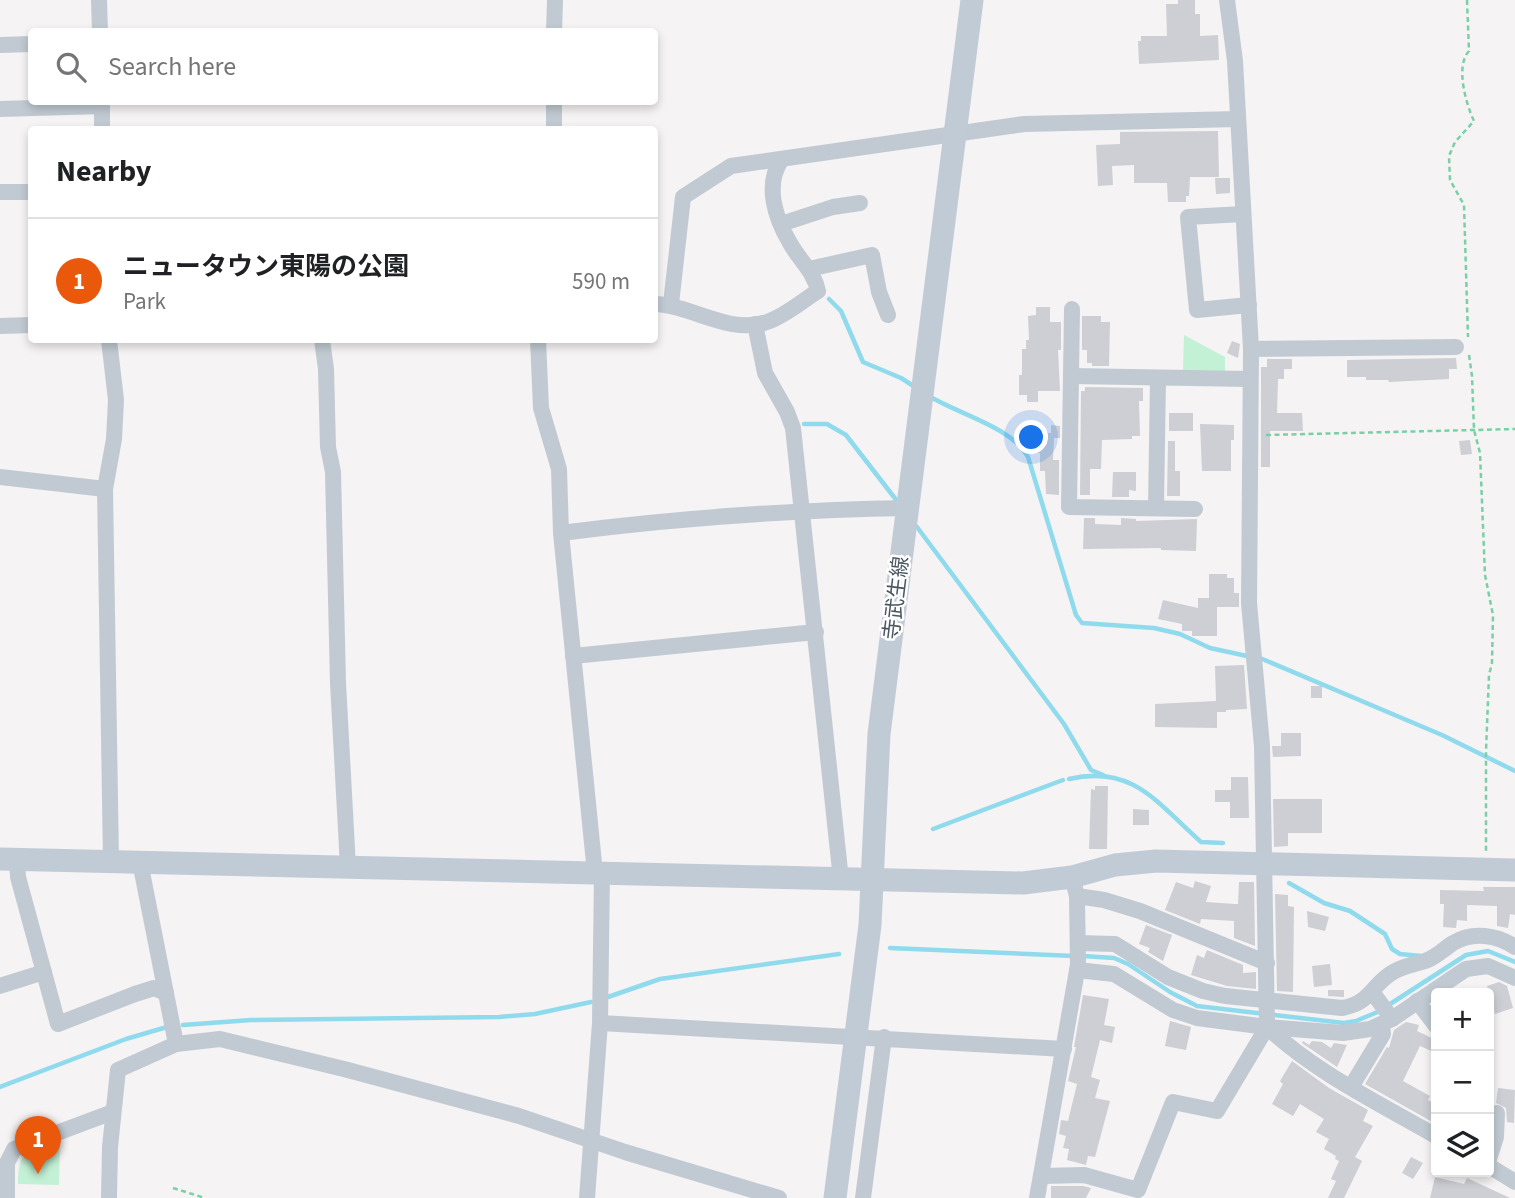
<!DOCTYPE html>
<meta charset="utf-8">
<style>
body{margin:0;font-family:"Source Sans 3","Noto Sans JP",sans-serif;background:#f6f6f6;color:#202124}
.controls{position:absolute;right:21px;bottom:21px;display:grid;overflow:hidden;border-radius:7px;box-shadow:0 4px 10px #0003}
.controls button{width:63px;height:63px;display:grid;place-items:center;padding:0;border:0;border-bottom:2px solid #e0e0e0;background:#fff;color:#202124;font:35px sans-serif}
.you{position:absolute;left:1032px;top:438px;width:24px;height:24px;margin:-18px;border:5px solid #fff;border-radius:50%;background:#1a73e8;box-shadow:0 0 0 10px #1a73e833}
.badge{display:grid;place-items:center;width:46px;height:46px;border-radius:50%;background:#ea580c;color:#fff;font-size:23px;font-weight:700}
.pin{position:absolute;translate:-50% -58px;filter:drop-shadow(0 2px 4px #0008)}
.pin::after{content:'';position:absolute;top:37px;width:24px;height:21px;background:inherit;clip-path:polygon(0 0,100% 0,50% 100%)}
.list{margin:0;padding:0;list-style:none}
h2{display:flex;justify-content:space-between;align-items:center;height:91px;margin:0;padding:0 28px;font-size:30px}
h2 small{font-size:23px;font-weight:400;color:#757577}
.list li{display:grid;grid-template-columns:46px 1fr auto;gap:21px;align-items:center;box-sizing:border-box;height:126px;padding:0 28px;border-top:2px solid #e0e0e0}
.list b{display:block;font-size:26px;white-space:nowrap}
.list p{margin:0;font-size:23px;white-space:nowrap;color:#757577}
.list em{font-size:23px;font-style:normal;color:#757577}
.icon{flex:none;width:38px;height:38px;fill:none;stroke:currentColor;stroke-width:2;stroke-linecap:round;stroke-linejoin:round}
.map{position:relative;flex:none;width:1515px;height:1198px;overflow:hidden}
.search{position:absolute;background:#fff;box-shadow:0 4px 10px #0003;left:28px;top:28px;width:630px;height:77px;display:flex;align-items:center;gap:18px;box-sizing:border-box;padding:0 24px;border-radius:7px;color:#757577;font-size:26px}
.panel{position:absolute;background:#fff;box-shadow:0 4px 10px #0003;left:28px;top:126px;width:630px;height:217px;border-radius:7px}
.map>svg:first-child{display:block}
.green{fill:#c3f1d5}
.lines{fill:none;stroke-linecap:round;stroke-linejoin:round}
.stream{stroke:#90daee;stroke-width:4.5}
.building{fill:#cdcfd5}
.path{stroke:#7ad0a6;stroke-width:2.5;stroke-dasharray:5 3.5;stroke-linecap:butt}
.street{stroke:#c1cad2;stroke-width:16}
.secondary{stroke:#c1cbd6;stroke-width:23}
.labels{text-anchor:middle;stroke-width:5;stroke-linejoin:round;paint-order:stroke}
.street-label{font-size:21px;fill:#4a5661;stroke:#fff}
</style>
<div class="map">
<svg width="1515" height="1198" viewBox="0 0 1515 1198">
<rect width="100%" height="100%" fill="#f5f3f3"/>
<g class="green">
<polygon points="1184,335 1225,357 1225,371 1183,371"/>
<path d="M60,1143L59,1185L18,1184C18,1148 29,1153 60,1143Z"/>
</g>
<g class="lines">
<g class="stream">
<polyline points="829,299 841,311 863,362 901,378 915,387"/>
<path d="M929,396C958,414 1012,427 1028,457L1076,615L1082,623L1154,628L1180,634L1210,648L1247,656"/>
<polyline points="804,424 827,424 846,435 897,501"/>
<polyline points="917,527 1064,724 1091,770 1103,775"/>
<polyline points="1260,658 1442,735 1515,771"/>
<path d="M1069,779C1133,764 1158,804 1201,842L1223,843"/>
<polyline points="933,829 1063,780"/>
<polyline points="1289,883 1324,903 1350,911 1385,934 1392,949 1400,954 1421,956"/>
<polyline points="890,948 1074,956"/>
<polyline points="1083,956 1114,958 1128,964 1170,992 1197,1006 1344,1023 1356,1021 1380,1011"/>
<polyline points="608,997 660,979 839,954"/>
<polyline points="1387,1006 1466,955 1488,951 1515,962"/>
<polyline points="183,1025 251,1020 499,1017 535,1014 591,1002"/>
<polyline points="0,1087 126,1039 167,1027"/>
</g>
</g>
<g class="building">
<polygon points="1178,0 1195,0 1195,14 1200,14 1200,36 1218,35 1219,60 1139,64 1138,41 1141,41 1141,36 1167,36 1166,4 1178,4"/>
<polygon points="1218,131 1219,177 1190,177 1189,196 1186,196 1186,202 1168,202 1167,183 1134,183 1134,165 1112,166 1113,185 1098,186 1096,145 1120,144 1120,132"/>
<polygon points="1215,178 1230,178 1230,193 1216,194"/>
<polygon points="1036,307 1050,307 1050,322 1061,322 1061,350 1058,350 1060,391 1038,391 1038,402 1027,402 1027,395 1019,395 1019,375 1022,375 1022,349 1026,349 1026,340 1029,340 1028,316 1036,315"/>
<polygon points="1082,316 1101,316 1101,322 1110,322 1109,366 1092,366 1092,363 1087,363 1087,350 1082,350"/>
<polygon points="1232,341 1240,344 1238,358 1227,353"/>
<polygon points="1456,358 1457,369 1449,369 1449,379 1389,382 1388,380 1366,380 1366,377 1347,377 1347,360"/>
<polygon points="1267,359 1292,359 1292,369 1284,369 1284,379 1278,379 1277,413 1302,413 1303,431 1270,431 1270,467 1261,467 1261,367 1267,367"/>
<polygon points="1085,387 1143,388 1143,401 1139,401 1140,436 1132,436 1132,439 1102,440 1101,469 1090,469 1090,495 1080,495 1081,391 1085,391"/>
<rect x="1169" y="413" width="24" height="18"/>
<polygon points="1200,424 1234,425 1234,440 1231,440 1231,471 1202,471"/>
<polygon points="1051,425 1060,426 1060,438 1054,438 1053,460 1059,460 1059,495 1046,494 1045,471 1040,471 1040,453 1036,453 1036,444 1029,443 1029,432 1051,433"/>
<polygon points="1470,440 1472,454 1461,455 1459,441"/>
<polygon points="1168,441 1175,441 1175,471 1180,471 1180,496 1167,496"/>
<polygon points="1113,472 1136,472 1136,491 1129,490 1129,497 1112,497"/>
<polygon points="1084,518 1095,518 1095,524 1121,525 1121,518 1136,519 1136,521 1197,519 1196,551 1161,550 1161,548 1083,549"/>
<polygon points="1209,574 1227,574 1227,578 1234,578 1234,593 1239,593 1239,607 1217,607 1217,636 1192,636 1192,631 1182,631 1182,624 1158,619 1163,600 1198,608 1198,598 1209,598"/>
<polygon points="1244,665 1247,709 1226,710 1226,712 1217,712 1217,728 1155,727 1155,704 1216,701 1215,666"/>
<rect x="1311" y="686" width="11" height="12"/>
<polygon points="1281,733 1301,733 1301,756 1273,757 1272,746 1281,746"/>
<polygon points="1231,777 1248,777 1249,818 1230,818 1230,802 1215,802 1215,790 1231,790"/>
<polygon points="1095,786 1108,786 1107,849 1089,849 1091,789 1095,790"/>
<polygon points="1273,799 1322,799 1322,833 1288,833 1288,846 1274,847"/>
<polygon points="1133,809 1149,810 1149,825 1133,825"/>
<polygon points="1195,881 1211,886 1206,902 1235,904 1238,904 1239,882 1254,882 1255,946 1234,938 1234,921 1201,919 1200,924 1165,910 1176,882 1193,888"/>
<polygon points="1483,887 1515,887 1515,915 1510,914 1508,928 1497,926 1497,906 1467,905 1467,921 1457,920 1456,928 1443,927 1444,904 1440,904 1440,890 1484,891"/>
<polygon points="1275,894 1288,895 1288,906 1294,907 1293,992 1277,991"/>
<polygon points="1307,911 1329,917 1325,931 1308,927"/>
<polygon points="1146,925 1172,935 1163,961 1148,952 1150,948 1139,944"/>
<polygon points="1207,950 1243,965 1243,973 1256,972 1256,989 1227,986 1191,975 1197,955 1204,958"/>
<polygon points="1330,964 1332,985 1314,987 1312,966"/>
<polygon points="1499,982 1507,986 1513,1008 1495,1014 1487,986"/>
<polygon points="1328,990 1344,990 1344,997 1328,996"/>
<polygon points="1083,995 1109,999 1104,1025 1115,1027 1112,1043 1100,1040 1091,1077 1100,1080 1095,1098 1110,1101 1095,1157 1088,1156 1086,1165 1067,1160 1069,1149 1063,1148 1066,1136 1059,1134 1061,1120 1068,1121 1077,1084 1068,1081 1076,1047 1074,1047"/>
<polygon points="1170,1021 1191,1027 1186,1050 1165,1046"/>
<polygon points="1406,1022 1419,1025 1417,1031 1436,1040 1436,1053 1420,1046 1403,1081 1430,1096 1428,1100 1436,1104 1436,1124 1365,1084 1387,1047 1389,1048 1394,1030"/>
<polygon points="1303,1041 1309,1045 1312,1041 1322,1042 1331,1048 1334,1043 1347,1045 1337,1067 1302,1043"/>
<polygon points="1292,1061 1329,1088 1368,1110 1363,1121 1373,1126 1355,1157 1362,1161 1344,1198 1328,1198 1336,1181 1331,1179 1339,1161 1335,1159 1336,1156 1324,1149 1329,1139 1316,1132 1324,1119 1300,1104 1293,1116 1272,1104 1283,1084 1280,1081"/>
<polygon points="1498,1088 1515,1090 1514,1123 1507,1122 1506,1108 1496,1103"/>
<polygon points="1411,1157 1423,1163 1413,1179 1402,1173"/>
<polygon points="1435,1177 1464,1184 1467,1178 1510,1198 1430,1198"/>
<polygon points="1051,1186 1083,1186 1091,1188 1086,1198 1051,1198"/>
</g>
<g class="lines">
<g class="path">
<path d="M1467,0L1469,51C1455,66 1466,104 1474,121L1455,142L1449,156L1450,180L1464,205L1468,337"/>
<polyline points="1469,355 1472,376 1474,430 1480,453 1485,575 1493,615 1492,663 1489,675 1486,751 1486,853"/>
<polyline points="1266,435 1515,429"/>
<polyline points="173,1188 205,1198"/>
</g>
<g class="street">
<polyline points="99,0 100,32"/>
<polyline points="554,32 555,0"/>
<polyline points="0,45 32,44"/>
<polyline points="102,102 102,130"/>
<polyline points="0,109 102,106"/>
<polyline points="554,130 554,102"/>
<polyline points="0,192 32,192"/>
<polyline points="1243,214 1188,217 1197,310 1249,305"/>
<polyline points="781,224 833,207 860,203"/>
<polyline points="809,269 872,255 879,292 888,315"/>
<path d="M654,304C692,305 728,335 767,322C785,316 802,301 818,291C814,271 799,260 790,243C775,218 764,184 782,159"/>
<polyline points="671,304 683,197 731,166 1024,124 1238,119"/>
<polyline points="1072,309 1069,507 1195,509"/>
<polyline points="755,324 765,373 787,412 793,428 841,880"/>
<polyline points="0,326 32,325"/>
<polyline points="109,340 116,400 114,439 105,489 111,861"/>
<polyline points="322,340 326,369 328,447 333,472 338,683 348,867"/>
<polyline points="538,340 541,408 559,469 561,533 595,873"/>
<polyline points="1251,349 1456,347"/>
<polyline points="1071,376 1250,379"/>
<polyline points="0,477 105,489"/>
<polyline points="1156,508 1158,378"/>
<path d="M561,533C676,518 792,510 908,508"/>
<polyline points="573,656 816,632"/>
<polyline points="17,859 18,877 58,1024 135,994 154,988 166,993"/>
<polyline points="140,862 176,1044"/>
<polyline points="1077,896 1104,900 1140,911 1267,963"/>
<path d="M1078,943L1115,944L1168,977L1203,991L1225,996L1342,1008C1370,1003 1370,988 1390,974C1401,966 1413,965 1425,961C1435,958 1444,949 1453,943C1473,931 1497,935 1515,947"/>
<polyline points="1077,970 1114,974 1173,1010 1197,1018 1267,1027 1343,1033 1370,1029 1392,1019 1466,969 1488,966 1515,978"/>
<polyline points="0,986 44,972"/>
<polyline points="1373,993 1392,1019"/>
<polyline points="1417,1001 1436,1026"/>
<polyline points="600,1023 1064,1049"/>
<path d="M1267,1027C1316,1073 1379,1103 1436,1136"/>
<polyline points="1351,1087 1383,1034 1382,1024"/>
<polyline points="1489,1159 1496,1137 1497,1113"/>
<polyline points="1489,1166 1515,1182"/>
<polyline points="1041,1176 1084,1175 1138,1190 1173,1102 1217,1111 1267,1027 1262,746 1249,603 1251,349 1235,61 1227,0"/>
<polyline points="7,1198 7,1163 14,1149 113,1112"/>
<polyline points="109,1198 110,1147 118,1070 176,1044 220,1039 344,1069 519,1116 625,1152 779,1198"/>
<polyline points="587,1198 600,1023 602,873"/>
<polyline points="863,1198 884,1037"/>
<polyline points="1037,1198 1078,965 1077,896 1072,877"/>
</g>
<g class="secondary">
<polyline points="0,859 1023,883 1072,877 1115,865 1156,861 1515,870"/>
<polyline points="835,1198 870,925 879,734 972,0"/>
</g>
</g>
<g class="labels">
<g class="street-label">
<text transform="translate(896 598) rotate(-83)" y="7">寺武生線</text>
</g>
</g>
</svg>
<div class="controls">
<button>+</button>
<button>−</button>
<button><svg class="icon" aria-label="layers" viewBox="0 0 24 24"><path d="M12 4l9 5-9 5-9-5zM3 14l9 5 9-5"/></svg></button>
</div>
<div class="you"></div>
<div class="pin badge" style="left:38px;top:1174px">1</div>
<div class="search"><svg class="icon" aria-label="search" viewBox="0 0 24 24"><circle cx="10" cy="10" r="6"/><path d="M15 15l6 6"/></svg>Search here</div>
<section class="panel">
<h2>Nearby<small></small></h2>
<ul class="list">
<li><span class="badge">1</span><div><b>ニュータウン東陽の公園</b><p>Park</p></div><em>590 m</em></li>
</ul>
</section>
</div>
